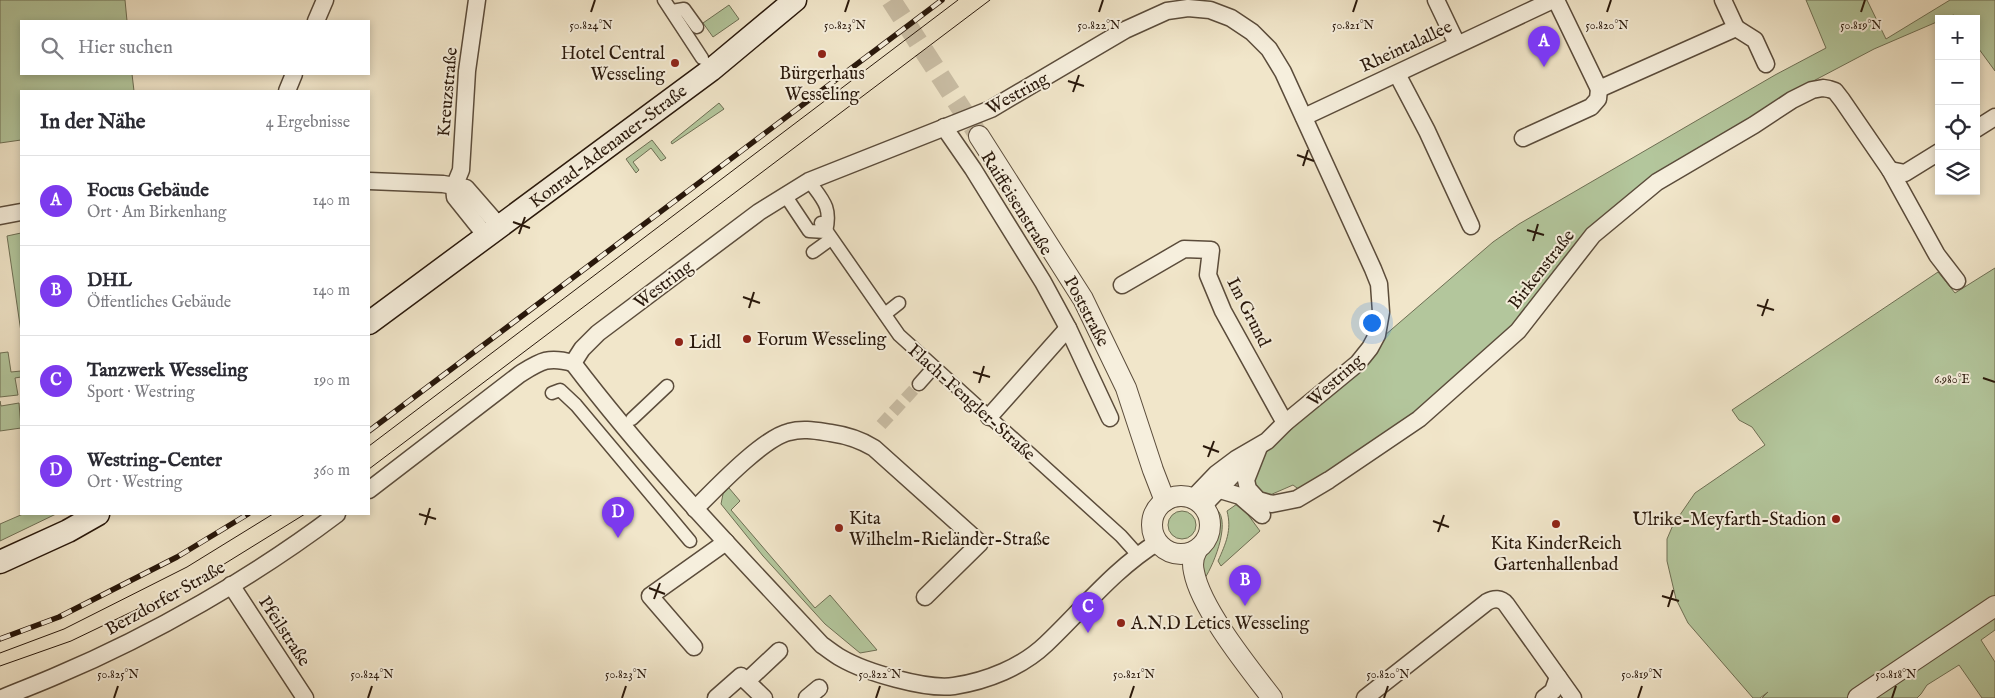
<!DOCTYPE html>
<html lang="de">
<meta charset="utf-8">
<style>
body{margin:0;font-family:"IM FELL English",serif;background:#f7f7f7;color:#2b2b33}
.controls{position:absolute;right:15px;top:15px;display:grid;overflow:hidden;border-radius:0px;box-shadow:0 2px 8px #0003}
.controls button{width:45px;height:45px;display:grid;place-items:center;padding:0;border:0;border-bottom:1px solid #e1e1e2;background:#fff;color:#2b2b33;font:25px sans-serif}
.you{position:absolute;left:1371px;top:322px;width:18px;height:18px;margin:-12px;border:4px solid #fff;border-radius:50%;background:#1a73e8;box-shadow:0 0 0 8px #1a73e833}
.badge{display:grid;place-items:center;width:32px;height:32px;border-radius:50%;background:#7c3aed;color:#fff;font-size:16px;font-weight:700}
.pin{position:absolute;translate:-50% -41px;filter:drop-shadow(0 1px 2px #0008)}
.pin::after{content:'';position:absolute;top:26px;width:18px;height:15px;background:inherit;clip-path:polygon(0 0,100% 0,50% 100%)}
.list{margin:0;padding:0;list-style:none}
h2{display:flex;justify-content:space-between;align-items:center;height:65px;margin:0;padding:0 20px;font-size:21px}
h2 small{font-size:16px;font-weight:400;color:#7c7c81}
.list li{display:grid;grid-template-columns:32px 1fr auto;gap:15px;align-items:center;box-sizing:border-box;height:90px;padding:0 20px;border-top:1px solid #e1e1e2}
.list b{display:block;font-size:19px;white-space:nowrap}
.list p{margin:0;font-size:16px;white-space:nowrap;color:#7c7c81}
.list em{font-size:16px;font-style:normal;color:#7c7c81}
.icon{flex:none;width:28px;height:28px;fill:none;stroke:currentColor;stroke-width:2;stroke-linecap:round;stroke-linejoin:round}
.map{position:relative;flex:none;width:1995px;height:698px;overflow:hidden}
.search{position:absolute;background:#fff;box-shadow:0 2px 8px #0003;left:20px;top:20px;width:350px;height:55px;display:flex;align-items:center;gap:12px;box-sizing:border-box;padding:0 18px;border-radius:0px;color:#7c7c81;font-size:19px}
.panel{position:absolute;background:#fff;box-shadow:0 2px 8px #0003;left:20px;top:90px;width:350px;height:425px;border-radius:0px}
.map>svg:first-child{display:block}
.green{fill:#b3c69c;stroke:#6e6f54}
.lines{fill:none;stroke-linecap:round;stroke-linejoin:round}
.pedestrian-tunnel{stroke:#c9bda4;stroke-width:12;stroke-dasharray:12 6;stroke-linecap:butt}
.tertiary-tunnel{stroke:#c9bda4;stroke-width:20;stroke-dasharray:20 10;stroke-linecap:butt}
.pedestrian-casing{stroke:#5b4c3b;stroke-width:15}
.minor-casing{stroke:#5b4c3b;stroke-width:19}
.tertiary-casing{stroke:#5b4c3b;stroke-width:22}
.secondary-casing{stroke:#29180b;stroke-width:25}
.pedestrian{stroke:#f6efdd;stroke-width:12}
.minor{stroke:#f6efdd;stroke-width:16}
.tertiary{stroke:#f6efdd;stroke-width:20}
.secondary{stroke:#f6efdd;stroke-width:22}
.tram{stroke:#29180b;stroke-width:1}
.rail-casing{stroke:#29180b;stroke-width:5.5}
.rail{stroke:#f6efdd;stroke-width:4;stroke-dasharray:11;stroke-linecap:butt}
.ticks{fill:none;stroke:#29180b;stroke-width:2}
.poi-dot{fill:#8f2418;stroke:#f6efdd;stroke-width:2}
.labels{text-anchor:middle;stroke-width:4;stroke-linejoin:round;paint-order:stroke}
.street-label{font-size:18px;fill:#29180b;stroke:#f6efdd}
.poi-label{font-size:18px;fill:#29180b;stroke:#f6efdd;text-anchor:start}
.ticks-label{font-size:12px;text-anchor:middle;fill:#29180b;stroke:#f6efdd;stroke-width:4;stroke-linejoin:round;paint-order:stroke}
</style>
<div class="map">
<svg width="1995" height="698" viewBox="0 0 1995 698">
<rect width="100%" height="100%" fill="#f1e6ca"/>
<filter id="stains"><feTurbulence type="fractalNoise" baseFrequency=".004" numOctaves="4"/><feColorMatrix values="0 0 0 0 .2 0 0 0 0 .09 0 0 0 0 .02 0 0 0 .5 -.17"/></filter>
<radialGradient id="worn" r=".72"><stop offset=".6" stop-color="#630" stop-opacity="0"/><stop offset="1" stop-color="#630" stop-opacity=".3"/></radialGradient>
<g class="green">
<polygon points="0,0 125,0 127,21 21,21 21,74 132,74 134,91 21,91 21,140 0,143"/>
<polygon points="1806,0 1867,0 1886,39 1950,0 1995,0 1995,71 1976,45 1976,19 1957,19 1954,15 1939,19 1939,21 1874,49 1800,88 1614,215 1522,325 1419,419 1305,494 1293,485 1270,495 1257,490 1253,479 1267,441 1370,348 1493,242 1519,224 1775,75 1826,48"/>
<polygon points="729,5 739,19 713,37 703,23"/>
<polygon points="719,103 724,109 672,144 671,142"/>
<polygon points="652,140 666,158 661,161 651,148 633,162 639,170 636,173 626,159"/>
<polygon points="21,233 21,332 7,236"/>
<polygon points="1995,268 1995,630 1981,640 1995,662 1995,698 1982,698 1959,665 1927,685 1921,694 1917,698 1762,698 1768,692 1760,698 1753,698 1688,623 1676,599 1667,561 1667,539 1673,525 1695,493 1765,445 1752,427 1739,420 1732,410 1938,272 1955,293"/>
<polygon points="8,352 11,372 21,371 21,377 15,378 18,395 0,397 0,353"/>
<polygon points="0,401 1,406 19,403 21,428 0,431"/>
<polygon points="729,488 740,501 731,510 815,608 830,595 877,650 860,653 825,624 763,556 721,504 723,494"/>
<path d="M1237,504L1243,508L1260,531L1221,566L1218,561C1226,543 1232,530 1227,511Z"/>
<path d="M1213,507C1234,516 1214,564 1205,578L1200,556L1209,541L1213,531Z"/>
<circle cx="1182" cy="525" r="14"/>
<polygon points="23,514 56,514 0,541 0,524"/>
</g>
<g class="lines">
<polyline class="pedestrian-tunnel" points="881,425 919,384"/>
<polyline class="tertiary-tunnel" points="891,0 979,136"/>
<defs>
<g id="pedestrian">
<polyline points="664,0 702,58"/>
<polyline points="672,11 684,9 697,27"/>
<path d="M809,181C823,200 832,207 826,232"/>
<polyline points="785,195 809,231 826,232"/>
<polyline points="821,223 899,335 1121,536 1138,555"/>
<polyline points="813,252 831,239"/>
<polyline points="885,314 899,303"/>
<polyline points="919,384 934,367"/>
<polyline points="552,393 560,390 576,405 690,541"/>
<polyline points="632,419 667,386"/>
</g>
<g id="minor">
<polyline points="1436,0 1457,44"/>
<polyline points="1556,0 1599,89 1736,28 1723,0"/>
<polyline points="316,21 325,0"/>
<polyline points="1736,28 1755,40 1766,64"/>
<polyline points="1397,74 1427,131 1471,226"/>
<polyline points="287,91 294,74"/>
<polyline points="1304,117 1553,0"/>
<polyline points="944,127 973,169 1043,282 1068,328 1110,418"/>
<polyline points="1976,129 1995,117"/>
<polyline points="1523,138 1591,107 1598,99 1599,89"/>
<polyline points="1890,170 1905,173 1939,152"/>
<polyline points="369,181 443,184 466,188 500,227"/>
<polyline points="454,187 461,170 467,71 477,0"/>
<polyline points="454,187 455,197 487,237"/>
<polyline points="0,216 21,212"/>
<polyline points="1122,285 1184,249 1211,250 1208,275 1223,311 1285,423"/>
<polyline points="573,363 582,349 598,333 759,212 809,181 991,109 1125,30 1167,11 1188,8 1210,10 1231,18 1252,32 1269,49 1283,72 1373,269 1379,284 1381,312 1377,335 1370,348 1358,363 1285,423 1267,441 1236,459 1216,474 1192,499"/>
<path d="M573,363C649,463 736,553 822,645C828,649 834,654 841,658C865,672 926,690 954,686C987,681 1022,667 1046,644C1082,610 1115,568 1158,542"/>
<polyline points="989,417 1068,328"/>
<polyline points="1259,447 1246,480 1248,489 1258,500 1272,504 1297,499 1329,480 1419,419 1518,331 1593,235 1657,182 1754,125 1792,100 1812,90 1823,88 1829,89 1835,91 1842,100 1890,170 1937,255 1957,281"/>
<path d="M369,490L520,374C541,361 548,356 573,363"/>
<polyline points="1220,490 1240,496 1262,515"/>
<polyline points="1203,506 1248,459"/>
<path d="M695,509C715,489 763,438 789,432C803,428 817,431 831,433C845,435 861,440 874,448L980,543L925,597"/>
<polyline points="231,585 305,698"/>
<polyline points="694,647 650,596 726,542"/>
<polyline points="747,681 779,651"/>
<path d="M2,698C21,690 40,683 58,675C153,635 255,576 337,514"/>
<polyline points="716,698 741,676 764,698"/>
<polyline points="807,698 819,688"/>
<path d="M1365,698L1487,602C1494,598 1501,598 1506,604L1573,698"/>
<polyline points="1544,698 1553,691 1558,677"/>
</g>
<g id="tertiary">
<polyline points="979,136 1083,299 1126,388 1153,470 1165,501"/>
<circle cx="1181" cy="525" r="29"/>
<path d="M1197,550C1193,557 1192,564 1194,572C1201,609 1249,668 1272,698"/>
<polyline points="1858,698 1995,606"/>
</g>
<g id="secondary">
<polyline points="369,323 711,70 795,0"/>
<polyline points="0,562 68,531 98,514"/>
</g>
</defs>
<use href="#pedestrian" class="pedestrian-casing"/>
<use href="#minor" class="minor-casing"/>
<use href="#tertiary" class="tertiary-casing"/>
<use href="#secondary" class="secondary-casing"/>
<use href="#pedestrian" class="pedestrian"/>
<use href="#minor" class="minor"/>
<use href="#tertiary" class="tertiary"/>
<use href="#secondary" class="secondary"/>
<g class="tram">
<polyline points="369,446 958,0"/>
<polyline points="369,469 990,0"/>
<polyline points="0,653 64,629 187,567 273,514"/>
<polyline points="0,666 71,641 200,579 305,514"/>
</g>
<defs>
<g id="rail">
<polyline points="369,431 942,0"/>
<polyline points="0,639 59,617 177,557 248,514"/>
</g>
</defs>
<use href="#rail" class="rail-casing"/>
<use href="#rail" class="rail"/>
</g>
<path class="ticks" d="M591,12L595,0M845,12L849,0M1099,12L1103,0M1353,12L1357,0M1607,12L1611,0M1861,12L1865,0M1068,81L1084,86M1073,92L1079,75M1297,155L1314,161M1303,166L1308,150M513,222L530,228M1527,230L1544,235M519,234L525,217M1533,241L1538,224M743,297L760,303M1757,305L1774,310M749,308L754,292M1762,316L1768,299M973,372L990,377M1983,378L1995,382M979,383L984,366M1203,446L1219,452M1208,457L1214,441M419,514L436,519M1433,521L1449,527M425,525L430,508M1438,532L1444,515M649,588L665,594M1662,596L1679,601M654,599L660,583M1668,607L1673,590M114,698L118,686M368,698L372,686M622,698L626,686M876,698L880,686M1130,698L1134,686M1384,698L1388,686M1638,698L1642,686M1892,698L1896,686"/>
<g class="poi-dot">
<circle cx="822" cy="54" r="5"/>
<circle cx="675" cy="63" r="5"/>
<circle cx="747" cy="339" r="5"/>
<circle cx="679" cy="342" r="5"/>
<circle cx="1836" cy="519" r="5"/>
<circle cx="1556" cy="524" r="5"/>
<circle cx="839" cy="528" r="5"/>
<circle cx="1121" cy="623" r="5"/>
</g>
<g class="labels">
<g class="street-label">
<text transform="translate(1406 46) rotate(-25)" y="6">Rheintalallee</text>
<text transform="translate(447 92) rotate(-85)" y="6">Kreuzstraße</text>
<text transform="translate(1017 93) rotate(-29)" y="6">Westring</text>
<text transform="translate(608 146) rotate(-37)" y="6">Konrad-Adenauer-Straße</text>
<text transform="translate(1017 203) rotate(58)" y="6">Raiffeisenstraße</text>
<text transform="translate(1541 269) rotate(-52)" y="6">Birkenstraße</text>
<text transform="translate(663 284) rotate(-37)" y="6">Westring</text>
<text transform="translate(1087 311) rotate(62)" y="6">Poststraße</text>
<text transform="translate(1249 312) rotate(63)" y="6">Im Grund</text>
<text transform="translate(1335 380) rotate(-42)" y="6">Westring</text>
<text transform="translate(972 402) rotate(42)" y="6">Flach-Fengler-Straße</text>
<text transform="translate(165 598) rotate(-29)" y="6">Berzdorfer Straße</text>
<text transform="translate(285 631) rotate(57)" y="6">Pfeilstraße</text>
</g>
<g class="poi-label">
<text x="665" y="59" text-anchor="end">Hotel Central<tspan x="665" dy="21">Wesseling</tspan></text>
<text x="822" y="79" text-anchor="middle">Bürgerhaus<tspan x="822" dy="21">Wesseling</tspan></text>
<text x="757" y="345">Forum Wesseling</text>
<text x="689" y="348">Lidl</text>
<text x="849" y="524">Kita<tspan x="849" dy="21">Wilhelm-Rieländer-Straße</tspan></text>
<text x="1826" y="525" text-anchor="end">Ulrike-Meyfarth-Stadion</text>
<text x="1556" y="549" text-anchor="middle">Kita KinderReich<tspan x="1556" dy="21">Gartenhallenbad</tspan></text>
<text x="1131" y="629">A.N.D Letics Wesseling</text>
</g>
</g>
<g class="ticks-label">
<text x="591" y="29">50.824°N</text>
<text x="845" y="29">50.823°N</text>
<text x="1099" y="29">50.822°N</text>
<text x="1353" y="29">50.821°N</text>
<text x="1607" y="29">50.820°N</text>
<text x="1861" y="29">50.819°N</text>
<text x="1952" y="383">6.980°E</text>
<text x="118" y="678">50.825°N</text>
<text x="372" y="678">50.824°N</text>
<text x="626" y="678">50.823°N</text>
<text x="880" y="678">50.822°N</text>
<text x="1134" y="678">50.821°N</text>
<text x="1388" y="678">50.820°N</text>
<text x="1642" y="678">50.819°N</text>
<text x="1896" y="678">50.818°N</text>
</g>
<rect width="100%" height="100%" filter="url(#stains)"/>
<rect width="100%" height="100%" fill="url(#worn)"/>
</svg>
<div class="controls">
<button>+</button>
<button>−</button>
<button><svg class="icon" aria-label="locate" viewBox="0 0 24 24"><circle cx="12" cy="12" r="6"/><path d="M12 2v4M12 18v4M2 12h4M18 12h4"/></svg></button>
<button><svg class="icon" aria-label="layers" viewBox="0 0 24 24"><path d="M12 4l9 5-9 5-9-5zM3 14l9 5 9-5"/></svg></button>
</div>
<div class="you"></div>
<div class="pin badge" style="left:1544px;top:67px">A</div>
<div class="pin badge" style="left:1245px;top:606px">B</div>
<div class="pin badge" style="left:1088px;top:633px">C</div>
<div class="pin badge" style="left:618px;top:538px">D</div>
<div class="search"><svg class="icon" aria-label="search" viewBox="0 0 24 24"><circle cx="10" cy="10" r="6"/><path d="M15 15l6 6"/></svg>Hier suchen</div>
<section class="panel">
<h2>In der Nähe<small>4 Ergebnisse</small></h2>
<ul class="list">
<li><span class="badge">A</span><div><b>Focus Gebäude</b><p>Ort · Am Birkenhang</p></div><em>140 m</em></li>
<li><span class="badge">B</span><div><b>DHL</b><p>Öffentliches Gebäude</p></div><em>140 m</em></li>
<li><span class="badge">C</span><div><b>Tanzwerk Wesseling</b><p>Sport · Westring</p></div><em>190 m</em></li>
<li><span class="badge">D</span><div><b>Westring-Center</b><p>Ort · Westring</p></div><em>360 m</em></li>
</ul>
</section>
</div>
